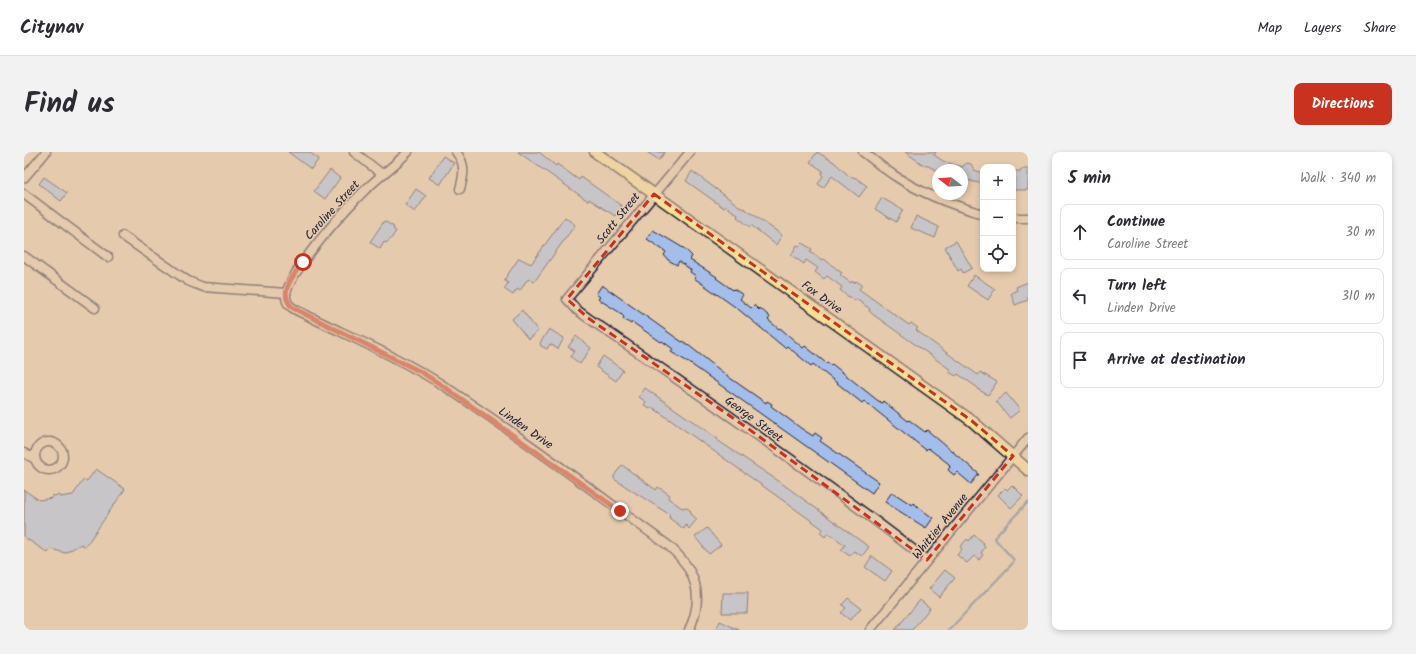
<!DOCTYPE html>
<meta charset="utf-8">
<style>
body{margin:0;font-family:Kalam,sans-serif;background:#f2f2f3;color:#2b2b33}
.controls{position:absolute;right:12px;top:12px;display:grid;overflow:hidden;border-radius:8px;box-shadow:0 2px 6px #0003}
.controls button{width:36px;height:36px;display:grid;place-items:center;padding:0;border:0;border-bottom:1px solid #e1e1e2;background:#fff;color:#2b2b33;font:20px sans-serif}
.compass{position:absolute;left:908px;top:12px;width:36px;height:36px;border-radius:50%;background:#fff;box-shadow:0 2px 6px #0003;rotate:287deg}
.stop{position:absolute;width:12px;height:12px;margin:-9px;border:3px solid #c8321e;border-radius:50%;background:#fff}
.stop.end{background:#c8321e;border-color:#fff;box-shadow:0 1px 4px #0008}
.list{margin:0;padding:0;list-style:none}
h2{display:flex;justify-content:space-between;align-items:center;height:52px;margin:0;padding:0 16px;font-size:17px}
h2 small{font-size:13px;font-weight:400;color:#7c7c81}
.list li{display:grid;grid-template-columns:26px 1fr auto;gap:12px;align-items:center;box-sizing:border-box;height:56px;margin:0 8px 8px;padding:0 8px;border:1px solid #e1e1e2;border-radius:8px}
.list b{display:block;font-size:15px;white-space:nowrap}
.list p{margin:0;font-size:13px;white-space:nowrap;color:#7c7c81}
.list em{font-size:13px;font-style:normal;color:#7c7c81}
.icon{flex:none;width:22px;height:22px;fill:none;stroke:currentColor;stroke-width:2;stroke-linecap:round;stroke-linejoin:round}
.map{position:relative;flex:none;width:1004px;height:478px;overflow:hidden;border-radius:8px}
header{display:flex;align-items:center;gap:24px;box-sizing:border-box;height:56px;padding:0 20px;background:#fff;border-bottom:1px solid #e1e1e2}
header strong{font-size:19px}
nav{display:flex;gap:22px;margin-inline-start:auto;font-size:14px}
.intro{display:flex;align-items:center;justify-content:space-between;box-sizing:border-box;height:96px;padding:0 24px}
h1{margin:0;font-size:28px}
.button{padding:10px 18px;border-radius:8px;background:#c8321e;color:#fff;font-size:14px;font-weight:700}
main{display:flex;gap:24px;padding:0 24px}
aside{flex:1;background:#fff;border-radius:8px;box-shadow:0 2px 6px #0003}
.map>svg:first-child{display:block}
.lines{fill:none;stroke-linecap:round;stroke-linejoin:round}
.stream{stroke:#5f799c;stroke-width:2.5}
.building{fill:#a4beeb;stroke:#22223b}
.minor-casing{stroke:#22223b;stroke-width:11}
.major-casing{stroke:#22223b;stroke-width:13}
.minor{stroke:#e6cbad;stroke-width:8}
.major{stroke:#fadf96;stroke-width:10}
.route{stroke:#c8321e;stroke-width:5}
.marked{fill:none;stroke:#c8321e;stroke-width:3;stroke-dasharray:8 5;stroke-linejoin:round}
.labels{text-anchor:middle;stroke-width:3;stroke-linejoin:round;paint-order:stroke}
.street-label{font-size:12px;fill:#22223b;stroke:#e6cbad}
</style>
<header>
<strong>Citynav</strong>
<nav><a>Map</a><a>Layers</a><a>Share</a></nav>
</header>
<div class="intro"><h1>Find us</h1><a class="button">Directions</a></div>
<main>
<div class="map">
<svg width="1004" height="478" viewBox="0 0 1004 478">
<rect width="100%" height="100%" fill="#e6cbad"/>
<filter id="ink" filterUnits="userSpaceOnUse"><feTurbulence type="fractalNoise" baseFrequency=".025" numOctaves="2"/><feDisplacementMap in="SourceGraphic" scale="8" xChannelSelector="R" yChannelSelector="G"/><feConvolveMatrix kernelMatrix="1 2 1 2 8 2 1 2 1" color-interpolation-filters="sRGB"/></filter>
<g filter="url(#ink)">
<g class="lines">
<polyline class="stream" points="925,478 988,412 990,408 970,386 1004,350"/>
</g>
<g class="building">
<polygon points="264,0 285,0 295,7 287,17"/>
<polygon points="494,0 515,0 532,14 533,12 555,28 557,25 598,54 591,64 565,47 564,49"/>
<polygon points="623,0 641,0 635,8"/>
<polygon points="793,0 810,10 825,24 832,26 843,34 835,45 808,24 799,36 794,32 799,24 797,22 799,19 786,10"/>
<polygon points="881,0 912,0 910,3 919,9 938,15 943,11 947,12 950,18 959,21 959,32 938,27 938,18 912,18 902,13 901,14"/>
<polygon points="419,4 430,11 416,33 405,26"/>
<polygon points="997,17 1004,17 1004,38 990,38 991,19 997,19"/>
<polygon points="306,18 316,26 301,47 290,39"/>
<polygon points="668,19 719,57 720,56 758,83 752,93 727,73 726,75 713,65 714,63 702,54 700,56 662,29"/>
<polygon points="20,25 43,41 37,49 15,32"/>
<polygon points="392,37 402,44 391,60 381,53"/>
<polygon points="858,46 879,58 872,70 851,57"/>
<polygon points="892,64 915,75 911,86 887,76"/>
<polygon points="541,65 551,73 510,130 506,127 502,129 496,139 493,137 489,143 480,137 484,131 480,128 495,106 507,112"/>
<polygon points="360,69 370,75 369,77 372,79 367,87 362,91 360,90 356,97 346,90"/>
<polygon points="629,78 661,97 668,104 666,108 693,125 692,126 709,138 710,137 719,143 716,147 727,156 730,153 735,158 736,156 746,165 744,168 755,177 756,176 779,196 781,194 802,211 803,210 807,213 808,212 853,248 858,251 859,249 884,269 885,268 901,280 903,278 955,322 947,332 933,320 930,323 924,318 926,315 925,312 904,296 902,298 840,249 838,251 789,212 787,214 763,194 761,196 714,157 670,126 672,124 666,120 667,118 655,109 653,113 644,108 640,103 642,100 623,87"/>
<polygon points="932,89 948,116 939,121 937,117 934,119 921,95"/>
<polygon points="778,91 788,97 786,100 798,108 800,107 818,121 816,123 827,131 828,129 830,131 832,129 838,133 835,137 885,173 887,171 894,176 892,178 919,198 954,223 956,220 973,230 964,243 953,237 954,236 934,222 932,224 925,220 927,218 851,164 845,159 846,157 832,147 831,149 822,143 816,138 818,135 803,124 800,127 791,120 794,116 782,108 780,112 767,103 773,93 775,94"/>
<polygon points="950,123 971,137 964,148 943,134"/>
<polygon points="1004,130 1004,148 991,153 987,141 993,138 992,135"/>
<polygon points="578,133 658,190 659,189 706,226 742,251 743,249 748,252 747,254 778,277 789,284 791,281 798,286 796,289 855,330 848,341 664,210 647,200 649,197 638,189 637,190 608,170 607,172 599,167 600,165 595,160 574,147 576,145 572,142"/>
<polygon points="498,158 514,179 504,187 488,167"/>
<polygon points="525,177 540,186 534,197 526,192 523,197 517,194 516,191"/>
<polygon points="552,184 567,196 556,212 547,205 551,199 544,195"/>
<polygon points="579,204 599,218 592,229 572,215"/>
<polygon points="621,236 694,287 693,288 756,330 845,395 838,404 830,399 826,404 817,398 821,393 804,381 801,385 796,381 799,377 628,255 626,257 620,253 622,250 615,245"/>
<polygon points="982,241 996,258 986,266 972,249"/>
<polygon points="598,313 632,338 634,335 646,343 644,346 658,356 662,355 667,359 667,362 673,367 665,377 662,373 660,377 645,366 646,363 590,327 590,324"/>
<polygon points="72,317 101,337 61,395 57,392 41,401 27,397 24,401 0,385 0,338 15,348 28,346 28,344 36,343 36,345 49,343 60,327 63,329"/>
<polygon points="988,333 999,344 987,356 974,343 981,336 983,338"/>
<polygon points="868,340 888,353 889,351 909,366 902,376 861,350"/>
<polygon points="683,376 697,393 685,402 671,385"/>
<polygon points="950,383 960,391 959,393 961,395 957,401 959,403 955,408 950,404 943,411 933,403 938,397 936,395 943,387 945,389"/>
<polygon points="848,404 868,419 861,429 841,415"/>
<polygon points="921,418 931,426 915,445 905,437"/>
<polygon points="699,441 724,441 723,461 698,461"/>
<polygon points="824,446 837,456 826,468 817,461 822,456 818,453"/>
<polygon points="896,448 906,456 888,478 871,478"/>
<polygon points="696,469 715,478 692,478"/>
</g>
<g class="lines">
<defs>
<g id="minor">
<polyline points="330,0 358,22"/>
<path d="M384,0C368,16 349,29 334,45C319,60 259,127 262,146C263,154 270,157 276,160C324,184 375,205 420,234C497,284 570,340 645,394C672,418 681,444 665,478"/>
<path d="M432,0C442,12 440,23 436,37"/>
<path d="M666,0L543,147L553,158L564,166C679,245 793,323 903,408"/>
<path d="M839,0C850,8 860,17 871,24C898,42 928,53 959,62"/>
<polyline points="0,26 22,0"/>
<polyline points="0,42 84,105"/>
<polyline points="989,66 1004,66"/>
<polyline points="99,84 164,129 179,135 262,141"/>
<polyline points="0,104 71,156"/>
<circle cx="25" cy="304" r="14"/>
<polyline points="0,301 11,307"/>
<polyline points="846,478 1004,286"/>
</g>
<polyline id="major" points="571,0 948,269 1004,318"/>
</defs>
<use href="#minor" class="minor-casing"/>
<use href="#major" class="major-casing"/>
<use href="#minor" class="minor"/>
<use href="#major" class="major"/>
</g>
</g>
<g class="lines" filter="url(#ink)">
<path class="route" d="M279,110C269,124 253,142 269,156L397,220L419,234L596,359"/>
</g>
<path d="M0 0H1004V478H0ZM630,42L948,269L989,304L903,408L722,275L564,166L543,147Z" fill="#e6cbad" fill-opacity=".55" fill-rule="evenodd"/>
<path class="marked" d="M630,42L948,269L989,304L903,408L722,275L564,166L543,147Z"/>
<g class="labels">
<g class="street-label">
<text transform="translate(308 58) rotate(-48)" y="4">Caroline Street</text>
<text transform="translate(594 66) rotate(-51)" y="4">Scott Street</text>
<text transform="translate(798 145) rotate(36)" y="4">Fox Drive</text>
<text transform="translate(730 267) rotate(36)" y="4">George Street</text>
<text transform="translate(502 276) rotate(35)" y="4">Linden Drive</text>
<text transform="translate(916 374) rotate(-51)" y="4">Whittier Avenue</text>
</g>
</g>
</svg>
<div class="controls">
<button>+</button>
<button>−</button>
<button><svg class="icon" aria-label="locate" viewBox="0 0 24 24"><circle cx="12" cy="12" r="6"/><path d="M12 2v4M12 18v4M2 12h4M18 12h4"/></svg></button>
</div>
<svg class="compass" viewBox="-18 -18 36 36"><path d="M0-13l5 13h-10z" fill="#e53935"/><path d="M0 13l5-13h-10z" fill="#7c7c81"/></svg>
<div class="stop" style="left:279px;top:110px"></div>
<div class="stop end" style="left:596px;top:359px"></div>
</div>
<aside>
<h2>5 min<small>Walk · 340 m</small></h2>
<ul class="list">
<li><svg class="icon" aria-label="ahead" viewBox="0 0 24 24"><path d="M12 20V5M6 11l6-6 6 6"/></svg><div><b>Continue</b><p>Caroline Street</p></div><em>30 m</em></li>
<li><svg class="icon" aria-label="left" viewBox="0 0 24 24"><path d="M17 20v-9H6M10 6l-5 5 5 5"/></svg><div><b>Turn left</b><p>Linden Drive</p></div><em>310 m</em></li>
<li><svg class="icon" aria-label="arrive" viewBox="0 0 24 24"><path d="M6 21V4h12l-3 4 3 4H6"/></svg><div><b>Arrive at destination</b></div></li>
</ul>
</aside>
</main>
